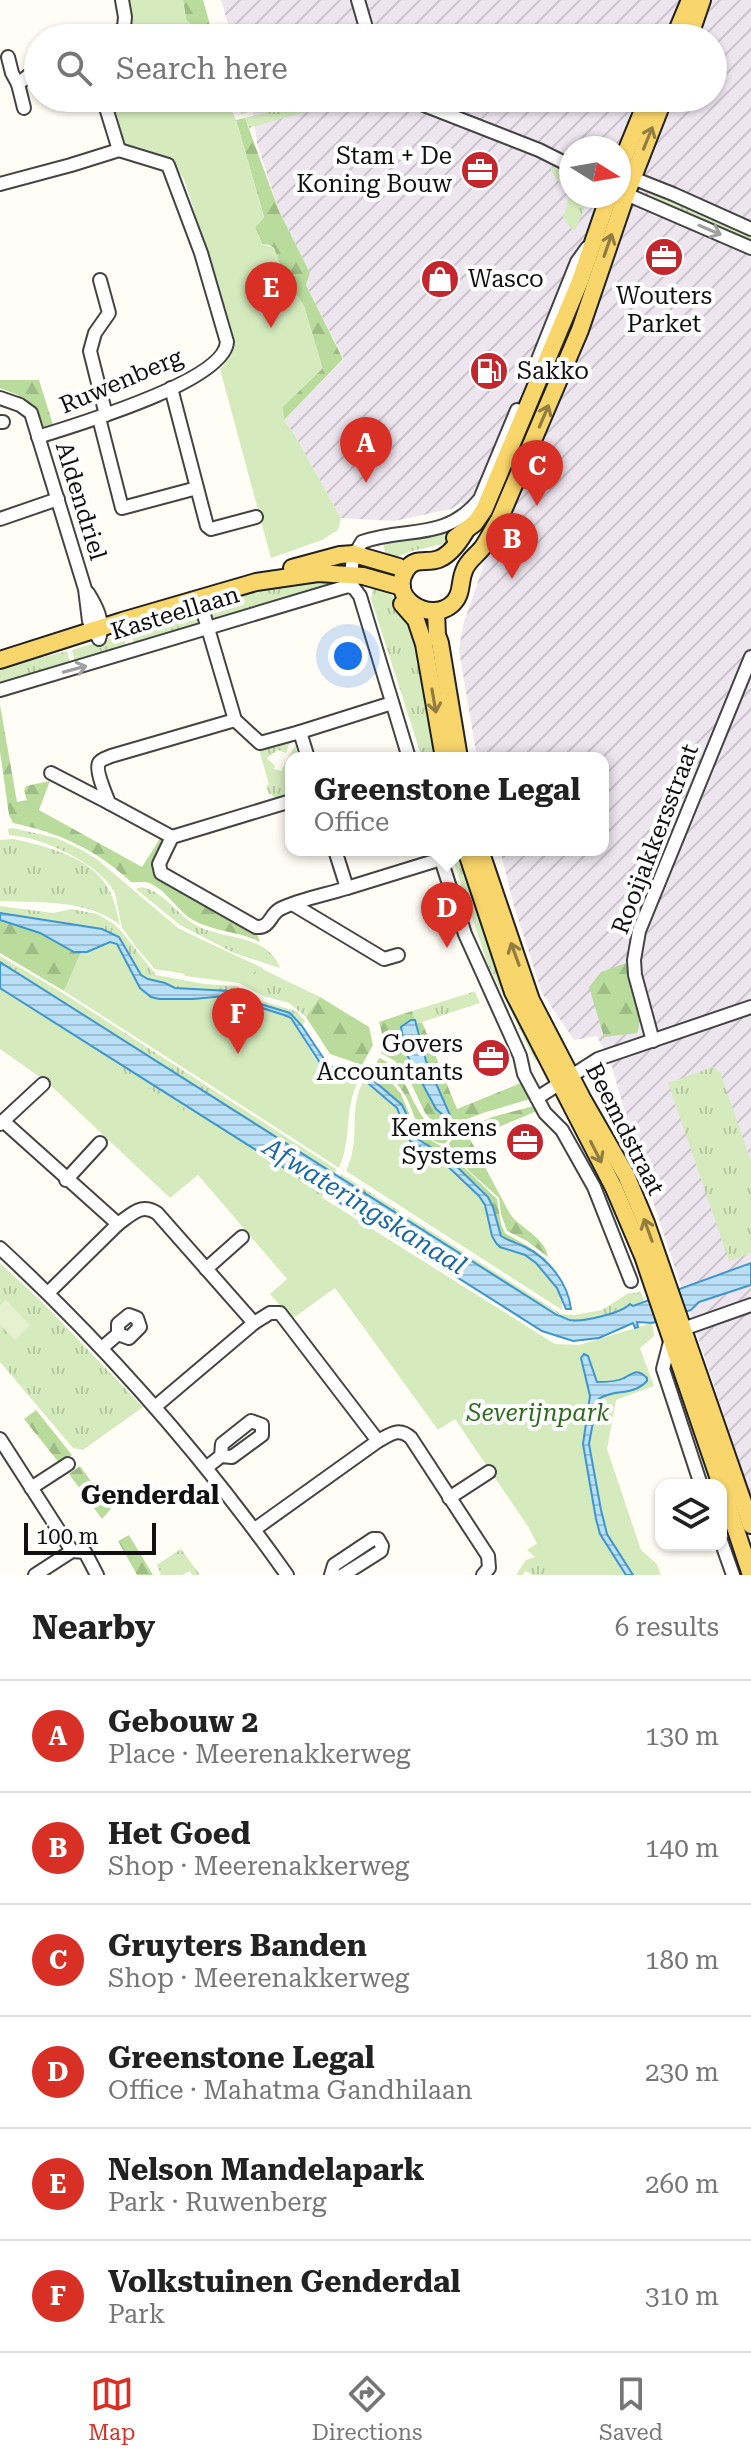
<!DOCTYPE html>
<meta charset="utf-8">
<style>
body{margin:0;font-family:"Roboto Serif",serif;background:#f6f6f6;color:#222}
.controls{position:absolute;right:24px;bottom:24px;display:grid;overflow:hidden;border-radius:16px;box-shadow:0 2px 6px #0004}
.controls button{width:72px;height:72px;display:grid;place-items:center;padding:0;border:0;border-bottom:2px solid #e0e0e0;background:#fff;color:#222;font:40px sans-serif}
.compass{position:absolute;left:559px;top:136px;width:72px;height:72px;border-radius:50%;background:#fff;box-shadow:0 2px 6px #0004;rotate:101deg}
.scale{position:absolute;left:24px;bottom:20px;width:132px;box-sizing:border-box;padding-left:8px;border:4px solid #111;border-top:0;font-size:22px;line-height:28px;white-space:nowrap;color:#111;-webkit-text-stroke:6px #fff;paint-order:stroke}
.you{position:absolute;left:348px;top:656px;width:28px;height:28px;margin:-20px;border:6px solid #fff;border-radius:50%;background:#1a73e8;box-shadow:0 0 0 12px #1a73e833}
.badge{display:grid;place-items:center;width:52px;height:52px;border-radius:50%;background:#d93025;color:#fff;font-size:26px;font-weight:700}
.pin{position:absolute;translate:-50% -66px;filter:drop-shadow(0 2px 4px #0008)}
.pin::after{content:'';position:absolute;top:42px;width:28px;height:24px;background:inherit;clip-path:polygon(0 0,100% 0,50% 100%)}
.popup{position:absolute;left:285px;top:752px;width:324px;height:104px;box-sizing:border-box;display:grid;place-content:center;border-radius:16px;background:#fff;filter:drop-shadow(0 2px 6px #0005);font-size:26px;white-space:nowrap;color:#767676}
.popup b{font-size:30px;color:#222}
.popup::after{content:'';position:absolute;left:50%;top:100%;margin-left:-16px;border:16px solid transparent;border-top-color:#fff}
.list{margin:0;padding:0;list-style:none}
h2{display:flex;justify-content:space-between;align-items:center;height:104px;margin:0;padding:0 32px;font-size:34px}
h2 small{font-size:26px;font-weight:400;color:#767676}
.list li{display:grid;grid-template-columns:52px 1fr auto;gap:24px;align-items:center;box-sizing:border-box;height:112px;padding:0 32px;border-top:2px solid #e0e0e0}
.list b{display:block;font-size:30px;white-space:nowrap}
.list p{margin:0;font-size:26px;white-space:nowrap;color:#767676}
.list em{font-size:26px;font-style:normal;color:#767676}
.icon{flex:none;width:44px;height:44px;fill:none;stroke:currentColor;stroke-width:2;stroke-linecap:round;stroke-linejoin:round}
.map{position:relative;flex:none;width:751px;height:1575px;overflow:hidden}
.search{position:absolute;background:#fff;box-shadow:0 2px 6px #0004;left:24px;right:24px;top:24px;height:88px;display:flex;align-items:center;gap:20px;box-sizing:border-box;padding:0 28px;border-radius:44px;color:#767676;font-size:30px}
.sheet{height:776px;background:#fff}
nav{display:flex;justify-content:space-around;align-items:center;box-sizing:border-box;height:112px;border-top:2px solid #e0e0e0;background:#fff;font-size:22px;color:#767676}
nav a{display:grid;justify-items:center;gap:4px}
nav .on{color:#d93025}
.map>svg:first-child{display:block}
.industrial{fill:url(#industrial-furrows);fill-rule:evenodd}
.grass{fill:url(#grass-tufts)}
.forest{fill:url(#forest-firs)}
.park{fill:#d5ebbd}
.pitch{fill:#e6f2cf}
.water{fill:url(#water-rules);stroke:#3f96cf;stroke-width:2}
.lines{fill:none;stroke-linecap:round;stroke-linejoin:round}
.minor-casing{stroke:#444;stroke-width:16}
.major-casing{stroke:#222;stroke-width:20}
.minor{stroke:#fff;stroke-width:12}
.major{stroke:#f9d66b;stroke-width:16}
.oneway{stroke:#917d42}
.oneway2{stroke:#a0a0a0}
.labels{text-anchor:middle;stroke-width:8;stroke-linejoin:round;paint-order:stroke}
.poi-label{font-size:24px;fill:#111;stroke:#fff;text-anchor:end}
.street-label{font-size:24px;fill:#111;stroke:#fff}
.park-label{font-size:24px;font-style:italic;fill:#2f6b1f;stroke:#fff}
.water-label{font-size:26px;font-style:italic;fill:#1768a6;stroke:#fff}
.neighbourhood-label{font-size:26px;font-weight:bold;fill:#111;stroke:#fff}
</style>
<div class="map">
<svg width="751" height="1575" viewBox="0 0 751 1575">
<defs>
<pattern id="industrial-furrows" width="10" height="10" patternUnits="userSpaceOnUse" patternTransform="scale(2)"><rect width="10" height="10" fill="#eee6ef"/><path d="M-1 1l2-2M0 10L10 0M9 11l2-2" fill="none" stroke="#cbc4cc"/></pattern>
<pattern id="grass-tufts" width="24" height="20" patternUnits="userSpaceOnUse" patternTransform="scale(2)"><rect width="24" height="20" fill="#d5ebbd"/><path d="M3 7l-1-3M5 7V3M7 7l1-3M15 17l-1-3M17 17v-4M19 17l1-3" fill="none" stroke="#b6c8a1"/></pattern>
<pattern id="forest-firs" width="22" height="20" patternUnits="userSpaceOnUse" patternTransform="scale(2)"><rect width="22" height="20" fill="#b9dc9c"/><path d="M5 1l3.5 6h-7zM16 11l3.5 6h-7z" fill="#9ebc85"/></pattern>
<pattern id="water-rules" width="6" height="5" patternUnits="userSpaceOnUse" patternTransform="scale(2)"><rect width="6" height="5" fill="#b9e0f7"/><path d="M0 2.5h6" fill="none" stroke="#9ebfd3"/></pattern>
</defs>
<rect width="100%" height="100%" fill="#fffdf5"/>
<path class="industrial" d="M221,0H751V1497L637,1153L611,1064L597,1036L574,1040L542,993L514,906L500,850H603V758H477L459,650L463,625L483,567L496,520L461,503L451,509L394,521L341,518L294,434L284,420L344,359L306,285L310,273L279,211L257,143L251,98H713V38H232ZM571,148H619V196H571Z"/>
<g class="grass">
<polygon points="244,98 297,98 241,114 237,100"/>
<polygon points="321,98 354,98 249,128 245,118"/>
<path d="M549,166L571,175V196H589L576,229L572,230L563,217C577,182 562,195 549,166Z"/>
<polygon points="653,193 751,234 751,242 650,199"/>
<polygon points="462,524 464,526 443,544 412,551 389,560 382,558 385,553 383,541 447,530"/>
<polygon points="318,579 367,580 366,585 361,587 350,582 332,583 225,615 225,618 212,622 208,605 268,587"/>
<polygon points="374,582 385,586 413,625 439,758 422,758 371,599"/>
<polygon points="193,605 200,621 198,627 186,628 134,645 131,631 156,618"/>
<polygon points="123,634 127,650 75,663 72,650"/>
<polygon points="67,651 71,665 0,687 0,668"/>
<polygon points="291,739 286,753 278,750 267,758 275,766 274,769 281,771 295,745 299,758 291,758 291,794 275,799 271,794 269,794 266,786 269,784 259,750"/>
<path d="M13,828L56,838L80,849L98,860L178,928L320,997L306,1017L289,1003L263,996L239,983L185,976L182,972L155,969C144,956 128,940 122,924C118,912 119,899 112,888C94,861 41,837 9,835L8,829Z"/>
<path d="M13,839C46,846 91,857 108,888C115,900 117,913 120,925C87,899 40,903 0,901V840Z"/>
<polygon points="450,850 462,850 479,918 508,1000 537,1060 535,1061 487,962"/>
<path d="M141,887C168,892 179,920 204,929C231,939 269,937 280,968L234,953L180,925L136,889Z"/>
<polygon points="0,906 53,913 72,909 97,914 114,924 122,932 156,975 204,984 237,986 262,1001 296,1011 305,1021 302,1026 290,1013 257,1003 244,996 223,990 175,988 165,983 148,979 141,975 123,943 109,932 0,913"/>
<polygon points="0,956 63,993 336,1169 335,1176 0,962"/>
<polygon points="0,988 324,1194 315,1209 0,1011"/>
<polygon points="473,992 475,992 480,1003 416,1024 412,1011"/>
<polygon points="713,1067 720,1072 751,1161 751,1253 729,1261 668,1083"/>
<path d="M341,1174L561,1314L575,1315L602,1310L627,1294L641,1292L644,1301C623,1309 591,1325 566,1318L518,1291L339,1178Z"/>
<polygon points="0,1263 41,1301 143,1407 83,1450 73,1448 0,1362"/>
<polygon points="536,1544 576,1563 581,1575 533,1575 525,1571 523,1575 516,1575 526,1560 535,1557 527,1550"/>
<polygon points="181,1549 200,1575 192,1575 190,1571 182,1575 161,1575 157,1565"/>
</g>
<g class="forest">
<polygon points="183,0 203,0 211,28 214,29 217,38 205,38 186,20"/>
<polygon points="245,118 279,211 310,273 306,285 343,359 284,420 282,407 322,368 304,306 298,297 289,289 274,248 269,245 262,244 255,227 264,217 236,120"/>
<polygon points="0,380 39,380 54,428 43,429 21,403 18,395 0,388"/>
<path d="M0,705L17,802L27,800L24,791L26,786L50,781L39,810L142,867L161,837L163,844L153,864L158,877L256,931L260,942C239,931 214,932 193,920C176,910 167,890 149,883C144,881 137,883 131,882C96,849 59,833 13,823L9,815L0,752Z"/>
<polygon points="0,920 40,933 74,952 81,953 64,991 0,953"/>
<path d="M626,963C630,981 644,1017 637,1033L604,1037L589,987L601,972Z"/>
<polygon points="320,997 369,1027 373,1045 362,1065 330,1054 306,1017"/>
<polygon points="412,1011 415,1020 411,1020 409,1061 439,1113 447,1116 450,1113 426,1061 416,1024 422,1022 457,1109 521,1083 530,1099 483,1113 449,1126 442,1126 435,1124 425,1113 409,1079 395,1061 381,1053 383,1037 379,1022"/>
<path d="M379,1058C415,1070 411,1139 455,1130L445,1144C412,1138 418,1114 403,1092C396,1081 385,1073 376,1064Z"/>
<polygon points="371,1066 392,1083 401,1094 417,1132 444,1148 497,1199 501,1224 505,1233 531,1248 547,1260 545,1261 525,1247 501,1236 493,1207 482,1190 447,1158 416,1138 409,1128 406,1114 402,1105 366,1074"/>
<path d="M534,1106L537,1111L470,1139L510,1214C521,1229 546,1238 548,1257L527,1241L507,1231L501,1214L499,1198L470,1172L447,1146L458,1132L492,1117Z"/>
<polygon points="36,1410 72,1455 60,1464 24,1419"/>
<polygon points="80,1466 111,1509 102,1519 69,1474"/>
<polygon points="129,1535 153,1575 137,1575 118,1541"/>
</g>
<g class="park">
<path d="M128,0H183L186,20L205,38H116C130,22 133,21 128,0Z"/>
<path d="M109,98H226L236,120L264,218L255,227L262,244L274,248L289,289L298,297L304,306L321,362L322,369L317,374L283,407L284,420L294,434L341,518L338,530L322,540L271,558L220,369C235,356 234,340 230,323L184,179C167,151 147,157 122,143Z"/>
<polygon points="130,888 180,930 263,968 261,972 256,971 250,976 237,972 230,981 155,969 122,928 116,898"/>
<path d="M110,942L120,947L140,988L159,999H193L225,996L284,1015L291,1018L316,1060L332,1075L360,1078C343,1107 353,1136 339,1168L64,991L81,953Z"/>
<polygon points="0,995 555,1344 579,1345 652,1323 654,1336 640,1348 654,1386 616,1400 607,1449 641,1550 657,1564 661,1575 552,1575 529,1528 455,1419 438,1430 335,1288 292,1319 270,1294 287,1279 198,1175 170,1198 47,1082 0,1049"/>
<path d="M364,1080L397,1108L410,1141L440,1159L479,1196L485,1205L496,1243C505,1251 516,1251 526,1256C540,1263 565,1294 562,1310L346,1171C362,1139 347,1109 364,1080Z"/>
</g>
<polygon class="pitch" points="6,1300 30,1325 15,1340 0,1325 0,1305"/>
<g class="water">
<path d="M0,913L102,929L119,937L141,975L148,979L165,983L175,988L230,991L257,1003L290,1013L302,1026L328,1065L336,1069L366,1074L402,1105L406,1113L409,1128L416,1138L448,1158L488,1197L493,1207L501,1236C509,1241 517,1243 525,1247C549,1259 568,1283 571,1309H566L557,1288L536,1263L525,1255L500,1247L496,1243L492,1236L485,1205L479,1196L440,1159L410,1141L397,1108L363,1079L332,1075L324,1069L291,1018L284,1015L225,996L193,999H159L151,997L140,988L117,944L110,942L87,952H74L40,933L0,920Z"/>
<path d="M0,962L557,1315C562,1316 566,1319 570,1320C582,1322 620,1314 630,1304L633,1306L751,1263V1285L699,1302L691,1310L652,1323L637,1322L638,1327L635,1328L633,1323L599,1338L573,1341L542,1331L11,995L0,988Z"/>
<polygon points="411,1020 415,1020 426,1061 450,1115 443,1115 436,1109 405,1051 401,1027"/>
<path d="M584,1354L588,1356L597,1382C605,1382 617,1382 624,1378C634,1373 637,1368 647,1378V1381C632,1397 614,1388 597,1400L589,1444L601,1510L607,1534L633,1575H626L600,1534L596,1519L583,1444L590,1396L581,1358Z"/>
</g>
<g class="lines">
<defs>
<g id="minor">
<polyline points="358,0 369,38"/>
<polyline points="111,38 124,27 125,17 122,0"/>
<polyline points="8,57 12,73 18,84"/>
<polyline points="103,98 119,150"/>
<polyline points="406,98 539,150 571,166"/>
<polyline points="24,108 18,84 38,68"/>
<polyline points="625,175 673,194 751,229"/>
<path d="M0,184L71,165L119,150L168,165L201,253L227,342C224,382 75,425 38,437"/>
<polyline points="619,191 751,248"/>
<polyline points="100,280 109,313 95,333 90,351 106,415"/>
<polyline points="535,367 577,262 587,248"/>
<polyline points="171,388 207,526 211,529 256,517"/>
<polyline points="0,398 20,405 31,413 85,589 89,621 99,639"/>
<polyline points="99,418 122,508 197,488"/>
<polyline points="0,422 3,422"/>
<polyline points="0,519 58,499"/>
<path d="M351,575L353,557L362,542C407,526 445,542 480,499L517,410"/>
<path d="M88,593C96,606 104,621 100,636"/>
<polyline points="199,598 235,720 260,743 300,732 308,758"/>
<polyline points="0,690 348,586 354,588 360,596 409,758"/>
<path d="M235,720L111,756C107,758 101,759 99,763C95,770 106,795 109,803L172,837L159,864L161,873L256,927C271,928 269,915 280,909C300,899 325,895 347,888L335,850"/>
<polyline points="300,732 392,703"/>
<polyline points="51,773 109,803"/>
<polyline points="172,837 291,801"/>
<polyline points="438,850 465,934 520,1056 524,1074 545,1113 562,1130 594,1187 631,1281"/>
<polyline points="347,888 441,859"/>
<polyline points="294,905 384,959 398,955"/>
<polyline points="653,1041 635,975 634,960 639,931 751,657"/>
<polyline points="537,1098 598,1059 751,1007"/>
<path d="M3,1121L118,1224C132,1214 141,1203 157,1213L254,1323L270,1313H280L378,1441C391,1434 399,1427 411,1438L488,1556L489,1568L483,1575"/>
<polyline points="0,1124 43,1084"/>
<polyline points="66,1180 100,1143"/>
<path d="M0,1248C108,1348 202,1455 287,1575"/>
<polyline points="206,1269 242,1237"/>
<polyline points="48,1293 118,1224"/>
<polyline points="683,1329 751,1305"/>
<polyline points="671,1338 663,1369 701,1485"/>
<polyline points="103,1347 118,1334 129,1338 140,1327 137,1318 129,1315 118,1324 118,1334"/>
<polyline points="156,1406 254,1323"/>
<polyline points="0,1439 72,1551"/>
<polyline points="207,1467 221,1456 232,1457 262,1435 262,1425 251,1421 222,1444 221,1456"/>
<polyline points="31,1488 68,1464"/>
<polyline points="449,1498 489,1472"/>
<polyline points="255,1529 378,1441"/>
<polyline points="721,1541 733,1575"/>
<polyline points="72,1551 85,1552 97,1575"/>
<polyline points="35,1575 72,1551"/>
<polyline points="331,1575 334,1565 373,1539 378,1539 382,1546 381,1551 343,1575"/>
</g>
<g id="major">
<polyline points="674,38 690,0"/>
<polyline points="689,38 702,0"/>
<polyline points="619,169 648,98"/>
<path d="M465,532C459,542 449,555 439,559C427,564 415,556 406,570C388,598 429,623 451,605C463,595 459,583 464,571C467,561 477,555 483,547C489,538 493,529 499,520L580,330L626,195L664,98"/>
<polyline points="455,538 475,523 484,510 580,281 609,196"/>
<polyline points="292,568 340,555 354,554 399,567"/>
<polyline points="402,604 416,620 424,644 444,758"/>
<polyline points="436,612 437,635 440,643 459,758"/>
<polyline points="0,660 122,621 256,582 318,573 363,576 402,587"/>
<polyline points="466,850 513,992 614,1188 643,1256 721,1485"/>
<polyline points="480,850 531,1000 583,1100 626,1175 646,1223 751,1525"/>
<polyline points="721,1485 751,1575"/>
</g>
</defs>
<use href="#minor" class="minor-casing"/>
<use href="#major" class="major-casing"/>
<use href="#minor" class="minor"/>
<use href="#major" class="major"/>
</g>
<defs><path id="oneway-shaft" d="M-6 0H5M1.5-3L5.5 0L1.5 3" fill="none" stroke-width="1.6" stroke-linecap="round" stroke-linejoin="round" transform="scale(2)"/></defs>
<g class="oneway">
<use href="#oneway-shaft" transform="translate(648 138) rotate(-68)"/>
<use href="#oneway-shaft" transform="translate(608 245) rotate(-71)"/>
<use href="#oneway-shaft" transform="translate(544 416) rotate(-67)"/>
<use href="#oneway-shaft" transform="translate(434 701) rotate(80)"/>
<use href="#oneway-shaft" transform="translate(515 954) rotate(-110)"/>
<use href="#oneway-shaft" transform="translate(596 1152) rotate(63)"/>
<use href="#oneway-shaft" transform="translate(648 1230) rotate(-110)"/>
</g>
<g class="oneway2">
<use href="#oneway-shaft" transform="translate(710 230) rotate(23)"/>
<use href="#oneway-shaft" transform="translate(75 669) rotate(-15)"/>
</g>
<defs>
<symbol id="office-disc" viewBox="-11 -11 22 22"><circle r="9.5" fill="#c4262e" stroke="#fff"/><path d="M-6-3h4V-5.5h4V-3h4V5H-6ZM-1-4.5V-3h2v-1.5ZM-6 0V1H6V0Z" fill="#fff"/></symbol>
<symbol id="shop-disc" viewBox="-11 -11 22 22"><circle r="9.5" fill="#c4262e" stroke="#fff"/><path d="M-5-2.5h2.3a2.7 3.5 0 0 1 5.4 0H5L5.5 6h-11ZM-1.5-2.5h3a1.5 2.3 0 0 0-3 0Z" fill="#fff"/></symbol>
<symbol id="fuel-disc" viewBox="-11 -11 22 22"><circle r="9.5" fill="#c4262e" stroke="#fff"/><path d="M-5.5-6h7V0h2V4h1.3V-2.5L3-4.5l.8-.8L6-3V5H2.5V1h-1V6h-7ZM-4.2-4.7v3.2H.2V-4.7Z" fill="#fff"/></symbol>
</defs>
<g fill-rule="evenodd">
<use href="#office-disc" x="458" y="148" width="44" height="44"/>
<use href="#office-disc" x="642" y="235" width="44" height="44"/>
<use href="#shop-disc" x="418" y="257" width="44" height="44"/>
<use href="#fuel-disc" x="467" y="349" width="44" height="44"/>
<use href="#office-disc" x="469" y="1036" width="44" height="44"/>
<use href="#office-disc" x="503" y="1120" width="44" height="44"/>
</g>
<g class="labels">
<g class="poi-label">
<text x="452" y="164">Stam + De<tspan x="452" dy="28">Koning Bouw</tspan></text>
<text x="468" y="287" text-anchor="start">Wasco</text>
<text x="664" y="304" text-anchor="middle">Wouters<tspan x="664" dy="28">Parket</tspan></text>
<text x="517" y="379" text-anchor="start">Sakko</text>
<text x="463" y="1052">Govers<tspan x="463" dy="28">Accountants</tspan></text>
<text x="497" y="1136">Kemkens<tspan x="497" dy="28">Systems</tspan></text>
</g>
<g class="street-label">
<text transform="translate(121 381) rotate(-23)" y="8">Ruwenberg</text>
<text transform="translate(81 501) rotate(73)" y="8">Aldendriel</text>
<text transform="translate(175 613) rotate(-17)" y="8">Kasteellaan</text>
<text transform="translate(655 839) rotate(-69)" y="8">Rooijakkersstraat</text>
<text transform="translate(625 1129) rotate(63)" y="8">Beemdstraat</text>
</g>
<g class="park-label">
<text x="538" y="1421">Severijnpark</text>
</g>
<g class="water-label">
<text transform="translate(365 1206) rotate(32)" y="9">Afwateringskanaal</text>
</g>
<g class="neighbourhood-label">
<text x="150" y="1504">Genderdal</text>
</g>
</g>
</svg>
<div class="controls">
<button><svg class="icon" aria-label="layers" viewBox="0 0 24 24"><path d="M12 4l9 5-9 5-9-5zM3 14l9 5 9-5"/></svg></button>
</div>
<svg class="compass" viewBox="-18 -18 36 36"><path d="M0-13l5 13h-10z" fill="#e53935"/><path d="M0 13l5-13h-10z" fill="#767676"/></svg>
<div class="scale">100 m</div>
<div class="you"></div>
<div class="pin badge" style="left:366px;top:483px">A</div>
<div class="pin badge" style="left:512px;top:579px">B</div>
<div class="pin badge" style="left:537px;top:506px">C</div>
<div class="pin badge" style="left:447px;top:948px">D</div>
<div class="popup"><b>Greenstone Legal</b>Office</div>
<div class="pin badge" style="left:271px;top:328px">E</div>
<div class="pin badge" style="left:238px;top:1054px">F</div>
<div class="search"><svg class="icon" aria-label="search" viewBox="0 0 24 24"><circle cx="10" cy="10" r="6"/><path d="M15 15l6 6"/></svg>Search here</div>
</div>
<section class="sheet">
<h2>Nearby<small>6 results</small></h2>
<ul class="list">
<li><span class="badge">A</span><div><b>Gebouw 2</b><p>Place · Meerenakkerweg</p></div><em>130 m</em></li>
<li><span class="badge">B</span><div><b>Het Goed</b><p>Shop · Meerenakkerweg</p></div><em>140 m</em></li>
<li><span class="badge">C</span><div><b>Gruyters Banden</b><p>Shop · Meerenakkerweg</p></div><em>180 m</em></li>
<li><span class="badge">D</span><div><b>Greenstone Legal</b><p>Office · Mahatma Gandhilaan</p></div><em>230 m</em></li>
<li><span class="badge">E</span><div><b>Nelson Mandelapark</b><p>Park · Ruwenberg</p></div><em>260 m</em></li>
<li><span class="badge">F</span><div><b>Volkstuinen Genderdal</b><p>Park</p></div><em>310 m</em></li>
</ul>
</section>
<nav>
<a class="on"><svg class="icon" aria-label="map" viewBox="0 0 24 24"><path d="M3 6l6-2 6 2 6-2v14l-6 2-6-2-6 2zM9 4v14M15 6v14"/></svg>Map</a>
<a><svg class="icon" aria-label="directions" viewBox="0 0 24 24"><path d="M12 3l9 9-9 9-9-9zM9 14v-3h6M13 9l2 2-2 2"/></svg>Directions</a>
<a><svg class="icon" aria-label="saved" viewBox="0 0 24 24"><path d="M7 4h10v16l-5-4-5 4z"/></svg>Saved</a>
</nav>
